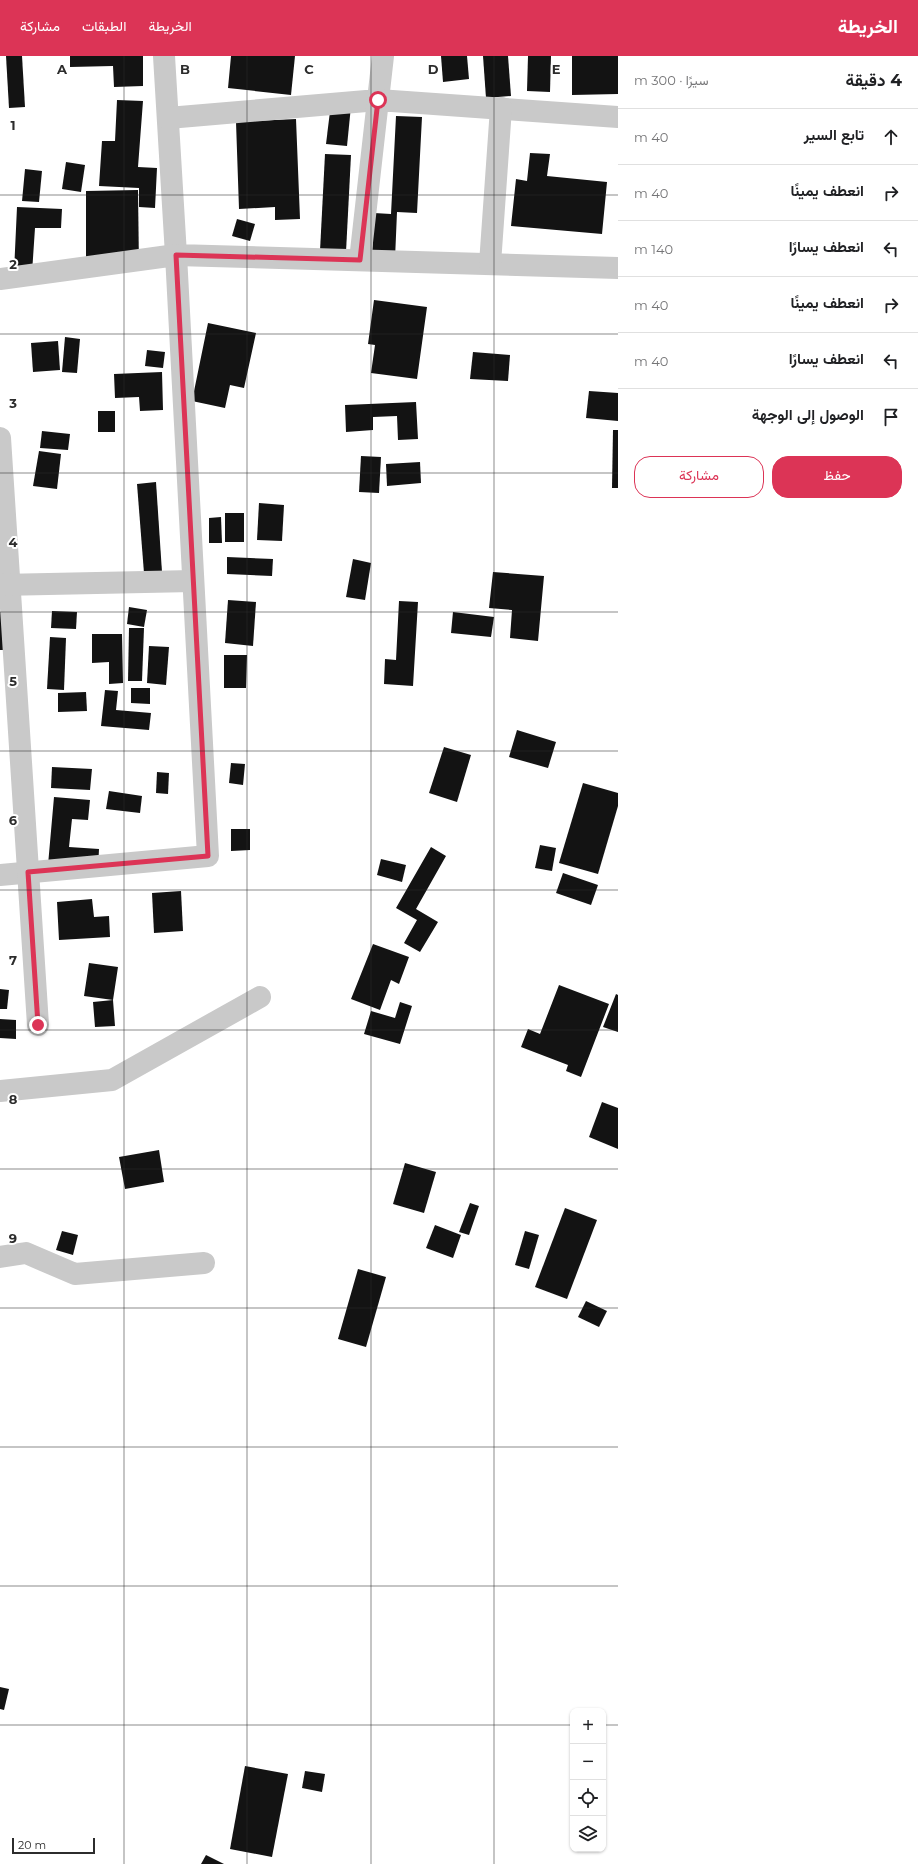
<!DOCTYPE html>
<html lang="ar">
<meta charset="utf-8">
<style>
body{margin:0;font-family:Montserrat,Vazirmatn,sans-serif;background:#f6f6f6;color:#202124;direction:rtl}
.controls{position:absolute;right:12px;bottom:12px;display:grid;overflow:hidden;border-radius:8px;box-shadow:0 1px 3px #0004}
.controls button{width:36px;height:36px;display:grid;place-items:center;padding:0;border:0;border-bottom:1px solid #e0e0e0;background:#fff;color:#202124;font:20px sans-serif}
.scale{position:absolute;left:12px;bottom:10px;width:83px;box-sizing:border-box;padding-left:4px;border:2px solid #2c2c2c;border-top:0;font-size:11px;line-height:14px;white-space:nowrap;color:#2c2c2c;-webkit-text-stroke:3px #fff;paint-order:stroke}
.stop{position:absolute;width:12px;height:12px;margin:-9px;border:3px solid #dc3456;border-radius:50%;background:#fff}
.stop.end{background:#dc3456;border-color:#fff;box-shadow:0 1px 4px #0008}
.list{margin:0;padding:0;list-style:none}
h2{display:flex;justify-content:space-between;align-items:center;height:52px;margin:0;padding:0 16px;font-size:17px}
h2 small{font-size:13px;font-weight:400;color:#757577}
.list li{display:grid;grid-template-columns:26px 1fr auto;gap:12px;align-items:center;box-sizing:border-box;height:56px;padding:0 16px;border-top:1px solid #e0e0e0}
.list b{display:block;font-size:15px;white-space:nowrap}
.list em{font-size:13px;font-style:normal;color:#757577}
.actions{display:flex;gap:8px;padding:12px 16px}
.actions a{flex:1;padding:9px 0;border:1px solid #dc3456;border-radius:16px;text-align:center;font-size:14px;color:#dc3456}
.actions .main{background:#dc3456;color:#fff}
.icon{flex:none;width:22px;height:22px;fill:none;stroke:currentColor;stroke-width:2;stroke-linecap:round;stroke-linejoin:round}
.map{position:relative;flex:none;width:618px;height:1808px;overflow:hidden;direction:ltr}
header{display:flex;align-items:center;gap:24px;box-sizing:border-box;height:56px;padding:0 20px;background:#dc3456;color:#fff}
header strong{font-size:19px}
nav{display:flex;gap:22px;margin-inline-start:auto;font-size:14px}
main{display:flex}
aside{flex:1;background:#fff}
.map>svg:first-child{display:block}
.building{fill:#131313}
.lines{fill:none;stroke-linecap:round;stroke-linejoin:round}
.minor{stroke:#c9c9c9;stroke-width:22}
.route{stroke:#dc3456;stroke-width:5}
.grid{fill:none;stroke:#2c2c2c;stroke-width:1;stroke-opacity:0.55}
.grid-label{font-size:13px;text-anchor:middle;font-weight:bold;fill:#2c2c2c;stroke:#fff;stroke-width:4;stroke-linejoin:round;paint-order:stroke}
</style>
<header>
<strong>الخريطة</strong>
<nav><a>الخريطة</a><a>الطبقات</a><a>مشاركة</a></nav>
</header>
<main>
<aside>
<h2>4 دقيقة<small>سيرًا · 300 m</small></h2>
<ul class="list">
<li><svg class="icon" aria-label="ahead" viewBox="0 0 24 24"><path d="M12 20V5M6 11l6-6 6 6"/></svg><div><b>تابع السير</b></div><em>40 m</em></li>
<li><svg class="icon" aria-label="right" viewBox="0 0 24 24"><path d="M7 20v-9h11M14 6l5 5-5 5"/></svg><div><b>انعطف يمينًا</b></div><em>40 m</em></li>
<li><svg class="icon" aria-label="left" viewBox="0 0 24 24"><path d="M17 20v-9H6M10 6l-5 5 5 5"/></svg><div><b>انعطف يسارًا</b></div><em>140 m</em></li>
<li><svg class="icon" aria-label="right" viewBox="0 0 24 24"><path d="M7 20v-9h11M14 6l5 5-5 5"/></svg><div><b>انعطف يمينًا</b></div><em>40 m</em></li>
<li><svg class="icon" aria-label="left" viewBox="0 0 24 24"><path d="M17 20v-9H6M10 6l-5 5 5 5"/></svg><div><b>انعطف يسارًا</b></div><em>40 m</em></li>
<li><svg class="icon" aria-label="arrive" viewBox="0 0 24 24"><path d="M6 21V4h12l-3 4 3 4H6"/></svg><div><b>الوصول إلى الوجهة</b></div></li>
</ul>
<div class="actions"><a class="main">حفظ</a><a>مشاركة</a></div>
</aside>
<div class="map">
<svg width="618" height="1808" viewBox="0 0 618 1808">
<rect width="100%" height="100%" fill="#fff"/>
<g class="building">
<polygon points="6,0 22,0 25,51 9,52"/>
<polygon points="70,0 143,0 143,30 114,31 113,10 70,11"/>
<polygon points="231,0 295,0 291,39 228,32"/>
<polygon points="441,0 467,0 469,23 443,26"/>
<polygon points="483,0 508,0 511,40 486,42"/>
<polygon points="528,0 551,0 550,36 527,35"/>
<polygon points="572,0 618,0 618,38 572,39"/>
<polygon points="117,44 143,45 138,111 157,112 155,152 139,151 139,132 99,130 102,85 115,85"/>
<polygon points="331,47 351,50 347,90 326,88"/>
<polygon points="396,60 422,61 417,157 397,156 395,203 372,202 374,157 391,158"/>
<polygon points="296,63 300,163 275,164 275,151 239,153 236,66"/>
<polygon points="530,97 550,98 547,120 607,126 602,178 511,170 516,123 527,125"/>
<polygon points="325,98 351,99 346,196 320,195"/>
<polygon points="66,106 85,109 81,136 62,133"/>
<polygon points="25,113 42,115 39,146 22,145"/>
<polygon points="138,134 139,211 86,214 86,135"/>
<polygon points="17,151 62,153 61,172 35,172 32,217 14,216"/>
<polygon points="237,163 255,168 250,185 232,180"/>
<polygon points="374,244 427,251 417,323 371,317 375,289 368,288"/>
<polygon points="208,267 256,277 244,332 230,329 225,352 192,345"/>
<polygon points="65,281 80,283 77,317 62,316"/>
<polygon points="58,285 60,314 33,316 31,287"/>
<polygon points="147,294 165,296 163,312 145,310"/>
<polygon points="473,296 510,299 508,325 470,323"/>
<polygon points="162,316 163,354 140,355 139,341 115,342 114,318"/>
<polygon points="589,335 618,337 618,365 586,362"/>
<polygon points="416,346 418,383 398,384 397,360 373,361 373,374 346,376 345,349"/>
<rect x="98" y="355" width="17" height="21"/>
<polygon points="613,374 618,374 618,432 612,432"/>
<polygon points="42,375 70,378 68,394 40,392"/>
<polygon points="39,395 61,398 57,433 33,430"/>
<polygon points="361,400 381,401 379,437 359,436"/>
<polygon points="420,406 421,427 387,430 386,408"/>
<polygon points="156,426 162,516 144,517 137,428"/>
<polygon points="259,447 284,449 282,485 257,484"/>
<rect x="225" y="457" width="19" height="29"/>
<polygon points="221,461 222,487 209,487 209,462"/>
<polygon points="227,501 273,503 272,520 227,518"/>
<polygon points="353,503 371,507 365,544 346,541"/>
<polygon points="493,516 544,520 538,585 510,582 512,554 489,552"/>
<polygon points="228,544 256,546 253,590 225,587"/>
<polygon points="399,545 418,546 413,630 384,628 385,603 396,604"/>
<polygon points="129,551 147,554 144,571 127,568"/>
<polygon points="52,555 77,556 76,573 51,572"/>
<rect x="0" y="556" width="4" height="38"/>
<polygon points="453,556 494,561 491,581 451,577"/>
<polygon points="129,572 144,572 142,625 128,625"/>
<polygon points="92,578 122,578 123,627 109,628 109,606 92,607"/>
<polygon points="50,581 66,582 64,634 47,633"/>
<polygon points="149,590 169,591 166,629 147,627"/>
<polygon points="224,599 247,599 246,632 224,632"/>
<polygon points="131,632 150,632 150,648 131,647"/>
<polygon points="105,634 118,635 116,654 151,657 149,674 101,670"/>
<polygon points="86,636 87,655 58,656 58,637"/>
<polygon points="517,674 556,686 548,712 509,701"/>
<polygon points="444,691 471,699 457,746 429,737"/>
<polygon points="231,707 245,708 243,729 229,727"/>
<polygon points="52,711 92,713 90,734 51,732"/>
<polygon points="157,716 169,717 168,738 156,737"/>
<polygon points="583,727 618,737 618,750 598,818 559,807"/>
<polygon points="109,735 142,740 140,757 106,753"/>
<polygon points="54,741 90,744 88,764 72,763 69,791 99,793 98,813 48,809"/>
<polygon points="231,773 250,773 250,794 231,795"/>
<polygon points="540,789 556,792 552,815 535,812"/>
<polygon points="431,791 446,800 416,853 438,866 420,896 404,887 417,864 396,852"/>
<polygon points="381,803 406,809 402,826 377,819"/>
<polygon points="563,817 598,829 591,849 556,837"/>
<polygon points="181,835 183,875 154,877 152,837"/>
<polygon points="92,843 94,861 109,860 110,881 59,884 57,846"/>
<polygon points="373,888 409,901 399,928 391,924 380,954 351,943"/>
<polygon points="89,907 118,911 113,944 115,970 95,971 93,946 113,944 84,940"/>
<polygon points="559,929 609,948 581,1021 566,1015 568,1009 521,991 528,973 540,978"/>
<polygon points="0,933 9,934 7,953 0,953"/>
<polygon points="616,938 618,939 618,976 603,971"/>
<polygon points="400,946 412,950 400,988 364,978 371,955 395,962"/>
<polygon points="0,963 16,964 16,983 0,982"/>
<polygon points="602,1046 618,1052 618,1093 589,1081"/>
<polygon points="159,1094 164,1126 125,1133 119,1101"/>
<polygon points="405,1107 436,1116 424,1157 393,1148"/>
<polygon points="470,1147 479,1150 469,1179 459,1176"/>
<polygon points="565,1152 597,1164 567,1243 535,1231"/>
<polygon points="435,1169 461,1179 453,1202 426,1192"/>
<polygon points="62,1175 78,1179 73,1199 56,1194"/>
<polygon points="525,1175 539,1179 529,1213 515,1209"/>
<polygon points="358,1213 386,1221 366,1291 338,1283"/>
<polygon points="586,1245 607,1255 599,1271 578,1261"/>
<polygon points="0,1631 9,1633 4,1654 0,1653"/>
<polygon points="245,1710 288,1718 272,1801 230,1793"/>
<polygon points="305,1715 325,1718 322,1736 302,1732"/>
<polygon points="206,1799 224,1808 201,1808"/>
</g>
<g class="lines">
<g class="minor">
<polyline points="164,0 176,199 618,212"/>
<polyline points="168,62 378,44 383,0"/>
<polyline points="360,204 378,44 618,61"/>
<polyline points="490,208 501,52"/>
<polyline points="0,223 176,199 208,800 0,819"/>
<polyline points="0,382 38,969"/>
<polyline points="0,529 193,525"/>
<polyline points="0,1035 112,1024 260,941"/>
<polyline points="0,1201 26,1197 75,1218 204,1207"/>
</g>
</g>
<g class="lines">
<polyline class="route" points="38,969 28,816 208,800 176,199 360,204 378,44"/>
</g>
<path class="grid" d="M124,0V1808M247,0V1808M371,0V1808M494,0V1808M0,139H618M0,278H618M0,417H618M0,556H618M0,695H618M0,834H618M0,974H618M0,1113H618M0,1252H618M0,1391H618M0,1530H618M0,1669H573M603,1669H618"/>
<g class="grid-label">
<text x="62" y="18">A</text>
<text x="185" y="18">B</text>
<text x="309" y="18">C</text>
<text x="433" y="18">D</text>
<text x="556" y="18">E</text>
<text x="13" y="74">1</text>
<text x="13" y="213">2</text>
<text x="13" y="352">3</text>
<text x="13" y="491">4</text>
<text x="13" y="630">5</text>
<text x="13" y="769">6</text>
<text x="13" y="909">7</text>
<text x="13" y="1048">8</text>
<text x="13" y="1187">9</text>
</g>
</svg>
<div class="controls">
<button>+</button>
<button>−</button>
<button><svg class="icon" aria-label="locate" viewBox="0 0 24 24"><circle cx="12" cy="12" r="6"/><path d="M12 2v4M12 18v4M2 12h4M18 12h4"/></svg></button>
<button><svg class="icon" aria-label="layers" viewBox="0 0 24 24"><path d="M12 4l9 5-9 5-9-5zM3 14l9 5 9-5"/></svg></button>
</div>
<div class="scale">20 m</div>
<div class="stop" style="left:378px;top:44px"></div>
<div class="stop end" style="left:38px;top:969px"></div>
</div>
</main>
